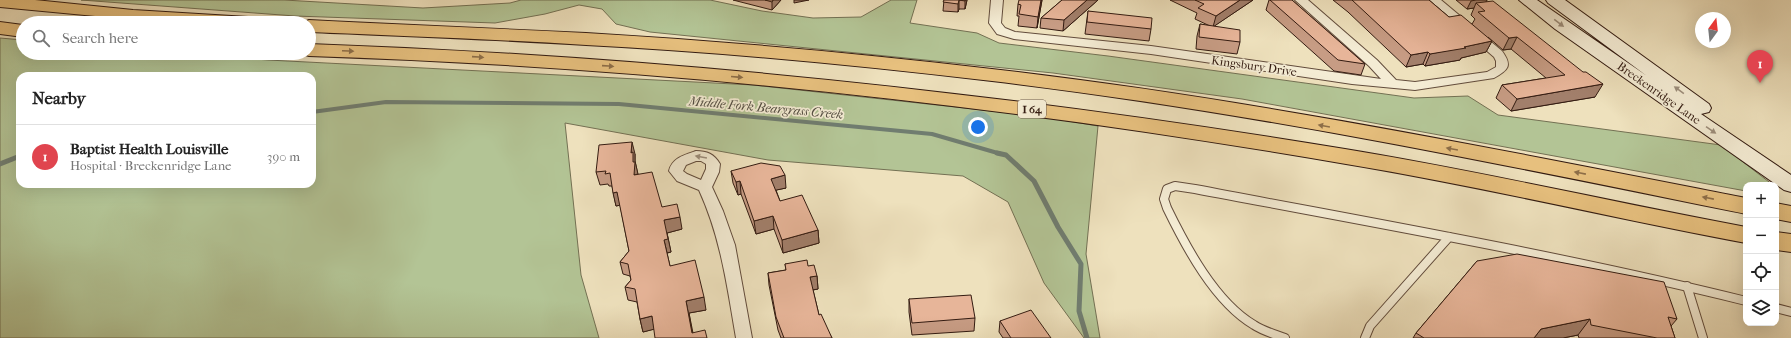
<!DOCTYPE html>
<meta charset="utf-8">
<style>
body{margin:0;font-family:"IM FELL French Canon",serif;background:#f2f2f2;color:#222}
.controls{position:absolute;right:12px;bottom:12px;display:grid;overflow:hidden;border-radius:8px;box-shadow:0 4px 16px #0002}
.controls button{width:36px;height:36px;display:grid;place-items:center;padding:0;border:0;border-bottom:1px solid #e0e0e0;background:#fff;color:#222;font:20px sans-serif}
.compass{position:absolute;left:1695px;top:12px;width:36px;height:36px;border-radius:50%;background:#fff;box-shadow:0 4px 16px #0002;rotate:15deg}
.you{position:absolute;left:978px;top:127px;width:14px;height:14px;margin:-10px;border:3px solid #fff;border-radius:50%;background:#1a73e8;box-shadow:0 0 0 6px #1a73e833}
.badge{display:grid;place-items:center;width:26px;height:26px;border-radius:50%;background:#8f2418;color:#fff;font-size:13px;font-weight:700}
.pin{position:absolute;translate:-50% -33px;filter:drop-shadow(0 1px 2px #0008)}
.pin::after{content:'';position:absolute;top:21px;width:14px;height:12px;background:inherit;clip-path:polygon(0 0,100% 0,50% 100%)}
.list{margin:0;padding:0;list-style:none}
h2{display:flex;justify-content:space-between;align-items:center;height:52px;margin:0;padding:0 16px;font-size:17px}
h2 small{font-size:13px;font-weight:400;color:#767676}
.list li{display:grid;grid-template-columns:26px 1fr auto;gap:12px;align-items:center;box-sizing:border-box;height:64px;padding:0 16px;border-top:1px solid #e0e0e0}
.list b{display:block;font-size:15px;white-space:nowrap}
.list p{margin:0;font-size:13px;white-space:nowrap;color:#767676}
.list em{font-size:13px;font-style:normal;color:#767676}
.icon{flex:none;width:22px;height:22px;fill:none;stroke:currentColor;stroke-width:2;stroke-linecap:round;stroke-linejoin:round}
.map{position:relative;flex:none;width:1791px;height:338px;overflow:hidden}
.search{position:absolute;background:#fff;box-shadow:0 4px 16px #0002;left:16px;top:16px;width:300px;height:44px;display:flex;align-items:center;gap:10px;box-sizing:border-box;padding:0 14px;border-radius:22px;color:#767676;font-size:15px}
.panel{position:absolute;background:#fff;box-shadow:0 4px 16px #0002;left:16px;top:72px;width:300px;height:116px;border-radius:12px}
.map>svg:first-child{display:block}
.green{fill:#b3c495;stroke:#737053;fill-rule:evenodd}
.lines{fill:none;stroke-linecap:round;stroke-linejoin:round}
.stream-far1{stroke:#707d70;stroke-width:4}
.stream{stroke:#707d70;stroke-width:5}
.lane-casing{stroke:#624c3c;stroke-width:10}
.street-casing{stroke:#624c3c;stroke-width:2}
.secondary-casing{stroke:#331b11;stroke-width:2}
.highway-casing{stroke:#331b11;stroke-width:2}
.lane{stroke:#f4ecd4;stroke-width:8}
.street{fill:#f4ecd4;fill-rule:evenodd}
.secondary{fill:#f4ecd4;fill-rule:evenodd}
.highway{fill:#e7c07e;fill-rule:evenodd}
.wall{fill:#c79c84;stroke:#331b11}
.shaded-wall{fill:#a27f6b;stroke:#331b11}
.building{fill:#e7b599;stroke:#331b11}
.oneway{fill:#9d8e7c}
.oneway2{fill:#8d6e48}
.labels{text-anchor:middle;stroke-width:3.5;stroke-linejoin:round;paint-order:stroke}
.shield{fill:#f4ecd4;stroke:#6d5a4c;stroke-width:1}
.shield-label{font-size:11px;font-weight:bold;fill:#331b11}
.street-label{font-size:12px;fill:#331b11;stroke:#f4ecd4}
.water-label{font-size:13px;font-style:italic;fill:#524c41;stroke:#f4ecd4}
</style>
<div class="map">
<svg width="1791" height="338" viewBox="0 0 1791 338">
<rect width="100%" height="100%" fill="#eee1bd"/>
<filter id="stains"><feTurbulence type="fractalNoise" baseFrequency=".005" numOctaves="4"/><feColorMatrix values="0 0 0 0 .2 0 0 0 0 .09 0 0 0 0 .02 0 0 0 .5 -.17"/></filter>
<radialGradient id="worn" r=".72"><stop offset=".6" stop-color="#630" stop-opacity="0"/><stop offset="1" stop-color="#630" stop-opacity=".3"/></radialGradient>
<g class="green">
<polygon points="81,0 284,0 423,8 510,3 521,0 710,0 762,11 813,18 861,17 891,0 917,0 910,23 977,33 999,43 1108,56 1414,98 1468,96 1498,115 1721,145 1773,185 1746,185 1746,191 1242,99 1053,73 650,32 616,24 602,9 579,5 545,14 495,23 295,16"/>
<path d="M0,38L23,40V53H179L268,60L753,85L1038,116L1098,126L1086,254L1100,338H1084L1044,283L1008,202L963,176L768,160L565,123L581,275L599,338H0ZM20,76H312V184H20Z"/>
</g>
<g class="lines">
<polyline class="stream-far1" points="312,112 386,102 619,104 932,134 1001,154"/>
<g class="stream">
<polyline points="997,153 1006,155 1034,181 1058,227 1081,264 1079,311 1087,338"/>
<polyline points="0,164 20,156"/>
</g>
<defs>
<g id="lane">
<polyline points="1687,286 1703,338"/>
<polyline points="1776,308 1791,312"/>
<path d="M1285,338C1274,334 1263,331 1254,325C1215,302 1186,247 1167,208L1164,199L1167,189L1175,186L1195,189C1379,224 1564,256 1746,301"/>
<polyline points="1365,338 1370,326 1449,237"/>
</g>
<g id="street">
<path d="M991,0H1003L1001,23L1005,28L1015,32L1151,46L1381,79L1369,66L1295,0H1308L1377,60L1396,80L1415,82L1487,72L1496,67V61L1494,57L1428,0H1441L1502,51C1513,66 1508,70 1494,78L1415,90L1352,84L1151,54L1014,39L997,34L989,23Z"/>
<path d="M696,151C707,151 714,154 720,164L719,172L712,187L723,211L735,245L752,338H736C727,286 721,238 699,190L677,181L669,171C672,158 684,155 696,151ZM696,161H701L706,164V169L701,180L687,174L683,171L686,165Z"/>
</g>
<polygon id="secondary" points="1519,0 1537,0 1647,76 1548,3 1546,0 1565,0 1709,104 1711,108 1709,112 1701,114 1791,175 1791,192 1784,190 1555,29"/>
<g id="highway">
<polygon points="0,0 35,0 133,10 248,17 255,19 257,23 169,23 0,7"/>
<path d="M309,20C401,25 493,28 586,33C721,41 857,53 992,69C1245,98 1496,149 1746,198V214C1497,163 1245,111 992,81C857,65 721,52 586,45C494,39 401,36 309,32V23H302Z"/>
<polygon points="0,22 23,25 23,37 0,34"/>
<path d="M309,44C656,56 1003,93 1345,149C1480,171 1612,202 1746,227V243C1612,218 1480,186 1346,164C1003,105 656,67 309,56L302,54V53H309Z"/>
<polygon points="1776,203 1791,206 1791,222 1776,219"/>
<polygon points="1776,232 1791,234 1791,252 1776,250"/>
</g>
</defs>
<use href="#lane" class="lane-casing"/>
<use href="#street" class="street-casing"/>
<use href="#secondary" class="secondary-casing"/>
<use href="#highway" class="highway-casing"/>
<use href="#lane" class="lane"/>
<use href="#street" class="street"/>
<use href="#secondary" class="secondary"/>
<use href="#highway" class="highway"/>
</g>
<g class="wall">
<polygon points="733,0 781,0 772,10"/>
<polygon points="944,0 967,0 965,9 959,9 958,12 943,11"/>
<polygon points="1042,0 1037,28 1018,26 1019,16 1017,16 1018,4"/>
<polygon points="1062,0 1098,0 1063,31 1040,28 1041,18"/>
<polygon points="1170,0 1253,0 1214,26 1240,42 1237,54 1196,49 1197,36 1200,24 1210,26 1195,19 1197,13"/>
<polygon points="1269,0 1292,0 1365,64 1361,75 1334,71 1266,10"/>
<polygon points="1333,0 1429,0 1449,17 1472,24 1475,19 1471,15 1474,8 1467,9 1456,0 1487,0 1486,2 1595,97 1511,111 1496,98 1502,85 1546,78 1511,49 1503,50 1488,37 1492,41 1486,52 1461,58 1460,60 1425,66 1423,64 1406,67 1348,12"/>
<polygon points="1088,11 1151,29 1149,41 1085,34"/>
<polygon points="635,154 635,161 638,175 662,207 682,229 667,233 671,252 667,253 670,266 706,310 689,313 693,333 707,338 654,329 643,332 640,319 637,302 628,300 625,287 631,280 630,276 623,274 620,262 629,251 620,205 616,206 612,186 609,186 608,184 600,185 596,172"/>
<polygon points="731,171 786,188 776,190 780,201 818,230 819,243 783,253 774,229 756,234 741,194 738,195 733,183"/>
<polygon points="1477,261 1677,319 1671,326 1675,338 1579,338 1578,335 1563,338 1413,338 1416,333"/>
<polygon points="785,264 808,266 817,276 818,289 813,290 819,315 832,338 781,338 778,330 769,285 768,273 786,270"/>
<polygon points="909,299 975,318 974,331 912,335 909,312"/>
<polygon points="1000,321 1051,338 1003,338 999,332"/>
</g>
<g class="shaded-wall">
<polygon points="773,0 781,0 772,10 772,2"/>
<polygon points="794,0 809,0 794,3"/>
<polygon points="959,0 959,9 958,12 958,4"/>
<polygon points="965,0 967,0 965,9"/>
<polygon points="1041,0 1042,0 1037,28 1038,17"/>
<polygon points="1087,0 1098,0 1063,31 1064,20"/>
<polygon points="1240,0 1253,0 1213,27 1216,16"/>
<polygon points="1476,0 1487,0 1483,7 1476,3 1474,8 1467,9 1471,1"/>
<polygon points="1517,37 1511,49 1503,50 1509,38"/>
<polygon points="1492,41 1486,52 1461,58 1460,60 1425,66 1430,54"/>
<polygon points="1428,52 1423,64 1406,67 1411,55"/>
<polygon points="1603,84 1595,97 1511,111 1517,99"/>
<polygon points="632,142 635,154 635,161 638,174 634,175 631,153"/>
<polygon points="785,175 786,188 772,191 771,179"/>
<polygon points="740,181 741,194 738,195 736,182"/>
<polygon points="617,192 621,205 616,206 613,193"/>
<polygon points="773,216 774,229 756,234 754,221"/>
<polygon points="680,217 682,229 667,233 671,252 667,253 664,240 664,220"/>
<polygon points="818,230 819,243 783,253 782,240"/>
<polygon points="817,276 818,289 812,290 810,277"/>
<polygon points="704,297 706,310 689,313 693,338 686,301"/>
<polygon points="652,316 655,329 643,332 640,319"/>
<polygon points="1590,319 1578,335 1563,338 1534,338 1541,329"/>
</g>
<g class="building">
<polygon points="765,0 773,0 772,2"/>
<polygon points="944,0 965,0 965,1 959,0 958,4 943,2"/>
<polygon points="1019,0 1041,0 1038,17 1019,14 1021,5 1018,4"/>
<polygon points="1062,0 1087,0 1064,20 1041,18"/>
<polygon points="1195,0 1240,0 1216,16 1198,8 1204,4"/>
<polygon points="1270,0 1292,0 1365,64 1338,60"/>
<polygon points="1352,0 1429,0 1449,17 1461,15 1492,41 1464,47 1466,48 1430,54 1428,52 1411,55"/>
<polygon points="1493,1 1583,72 1586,72 1603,84 1517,99 1502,85 1565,75 1517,37 1509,38 1478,12 1485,11 1476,3"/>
<polygon points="1088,11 1152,18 1151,29 1087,22"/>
<polygon points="1200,24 1240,30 1240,42 1199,37"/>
<polygon points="632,142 631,153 633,152 633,162 635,162 634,175 652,172 662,207 677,204 680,217 664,220 668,239 664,240 670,266 695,260 704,297 686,301 692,333 705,330 707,338 655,338 652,316 640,319 635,289 625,287 631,280 628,264 620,262 629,251 617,192 613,193 610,173 605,174 606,171 596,172 599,145"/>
<polygon points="761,163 780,166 785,175 771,179 780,201 802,195 818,230 782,240 773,216 754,221 740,181 736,182 731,171"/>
<polygon points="1517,254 1664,282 1677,319 1668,317 1675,338 1657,338 1591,325 1590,319 1541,329 1534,338 1424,338 1416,333 1477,261"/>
<polygon points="807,260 808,266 814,265 817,276 810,277 819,315 821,314 832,338 784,338 776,317 768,273 786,270 785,264"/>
<polygon points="971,295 975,318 912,323 909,299"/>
<polygon points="1031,310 1051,338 1011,338 1000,321"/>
</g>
<defs><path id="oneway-solid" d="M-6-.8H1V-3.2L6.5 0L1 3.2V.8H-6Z"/></defs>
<g class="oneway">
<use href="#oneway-solid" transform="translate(1559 23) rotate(37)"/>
<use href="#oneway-solid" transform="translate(1679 90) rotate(-144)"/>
<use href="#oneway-solid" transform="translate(1711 130) rotate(34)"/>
<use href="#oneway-solid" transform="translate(701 157) rotate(-170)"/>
</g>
<g class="oneway2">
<use href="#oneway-solid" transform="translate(348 51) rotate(2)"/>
<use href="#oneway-solid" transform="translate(478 57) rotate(4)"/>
<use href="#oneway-solid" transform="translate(608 66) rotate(4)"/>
<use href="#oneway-solid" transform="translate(737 77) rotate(5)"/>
<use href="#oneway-solid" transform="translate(1324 126) rotate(-170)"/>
<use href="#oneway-solid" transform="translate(1452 149) rotate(-170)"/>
<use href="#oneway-solid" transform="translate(1580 173) rotate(-169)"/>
<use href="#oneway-solid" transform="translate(1708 198) rotate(-169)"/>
</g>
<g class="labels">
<rect class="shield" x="1018" y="100" width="28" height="18" rx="3"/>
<g class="shield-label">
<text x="1032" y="113">I 64</text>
</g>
<g class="street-label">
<text transform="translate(1254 66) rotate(8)" y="4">Kingsbury Drive</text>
<text transform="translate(1659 93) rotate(35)" y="4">Breckenridge Lane</text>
</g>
<g class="water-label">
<text transform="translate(766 107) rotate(5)" y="5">Middle Fork Beargrass Creek</text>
</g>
</g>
<rect width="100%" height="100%" filter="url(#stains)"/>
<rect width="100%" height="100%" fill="url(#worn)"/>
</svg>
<div class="controls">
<button>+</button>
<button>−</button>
<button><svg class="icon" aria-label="locate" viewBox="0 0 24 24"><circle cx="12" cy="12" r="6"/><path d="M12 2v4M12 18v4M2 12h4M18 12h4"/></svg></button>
<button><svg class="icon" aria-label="layers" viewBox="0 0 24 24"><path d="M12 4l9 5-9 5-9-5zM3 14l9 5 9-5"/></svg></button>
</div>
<svg class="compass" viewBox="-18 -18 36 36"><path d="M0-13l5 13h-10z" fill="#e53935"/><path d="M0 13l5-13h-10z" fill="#767676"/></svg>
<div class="you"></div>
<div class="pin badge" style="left:1760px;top:83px;background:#e0444e">1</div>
<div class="search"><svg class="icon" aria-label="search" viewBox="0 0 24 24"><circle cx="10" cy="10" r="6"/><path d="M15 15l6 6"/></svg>Search here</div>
<section class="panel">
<h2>Nearby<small></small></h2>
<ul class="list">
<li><span class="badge" style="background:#e0444e">1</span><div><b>Baptist Health Louisville</b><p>Hospital · Breckenridge Lane</p></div><em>390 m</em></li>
</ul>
</section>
</div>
